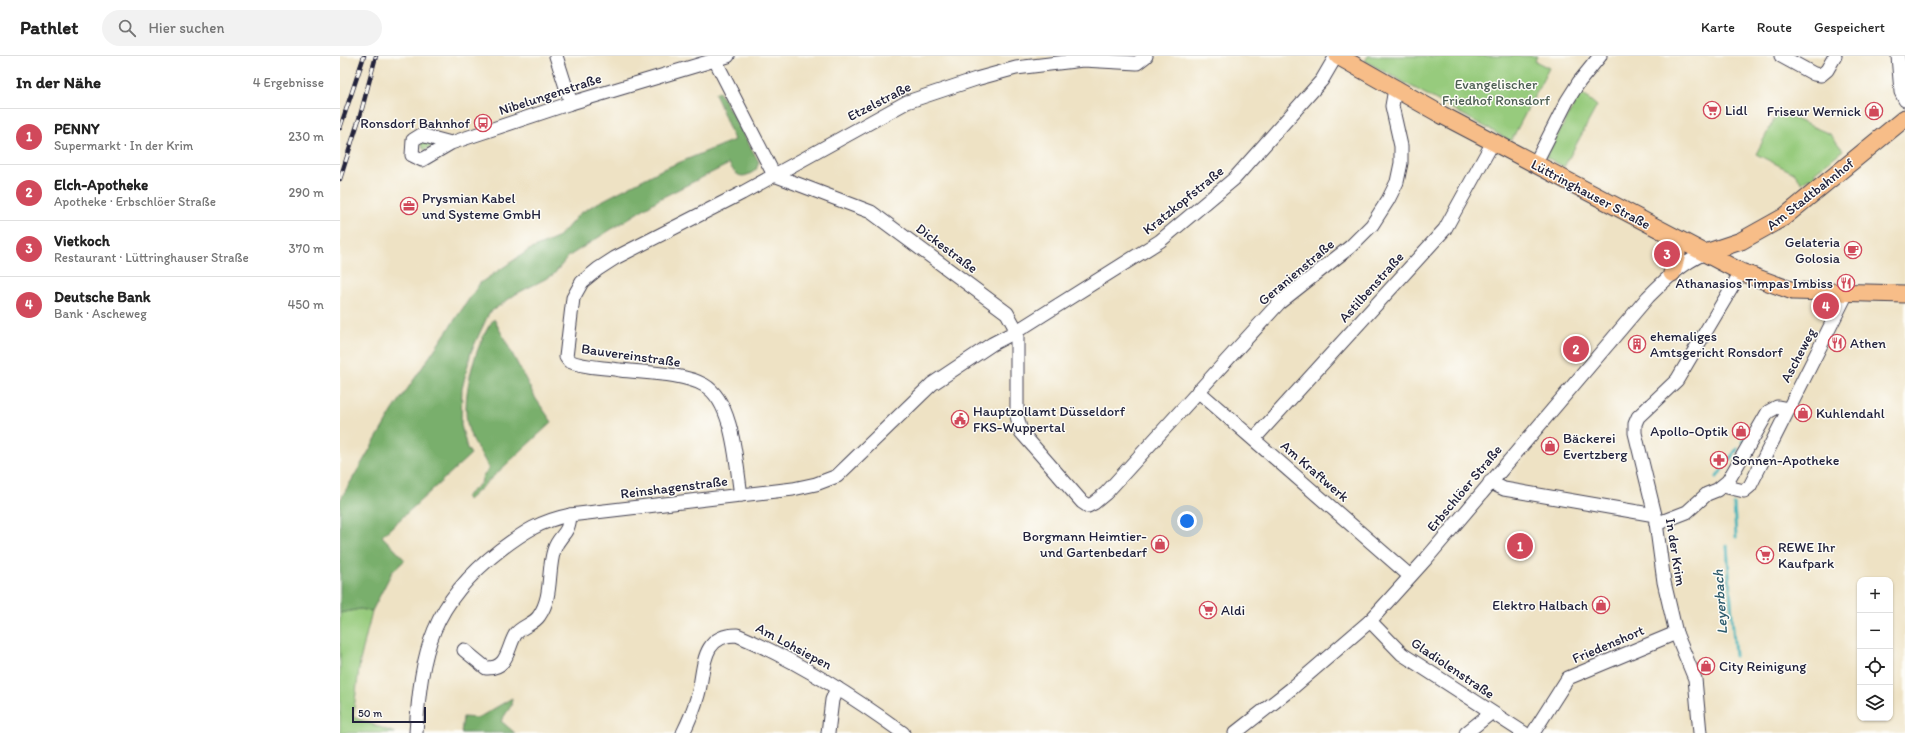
<!DOCTYPE html>
<html lang="de">
<meta charset="utf-8">
<style>
body{margin:0;font-family:Itim,sans-serif;background:#f2f2f2;color:#222}
.controls{position:absolute;right:12px;bottom:12px;display:grid;overflow:hidden;border-radius:8px;box-shadow:0 1px 3px #0004}
.controls button{width:36px;height:36px;display:grid;place-items:center;padding:0;border:0;border-bottom:1px solid #e0e0e0;background:#fff;color:#222;font:20px sans-serif}
.scale{position:absolute;left:12px;bottom:10px;width:74px;box-sizing:border-box;padding-left:4px;border:2px solid #22223b;border-top:0;font-size:11px;line-height:14px;white-space:nowrap;color:#22223b;-webkit-text-stroke:3px #fdfcf7;paint-order:stroke}
.you{position:absolute;left:847px;top:465px;width:14px;height:14px;margin:-10px;border:3px solid #fff;border-radius:50%;background:#1a73e8;box-shadow:0 0 0 6px #1a73e833}
.badge{display:grid;place-items:center;width:26px;height:26px;border-radius:50%;background:#d1495b;color:#fff;font-size:13px;font-weight:700}
.pin{position:absolute;translate:-50% -50%;border:2px solid #fff;box-shadow:0 1px 4px #0006}
.list{margin:0;padding:0;list-style:none}
h2{display:flex;justify-content:space-between;align-items:center;height:52px;margin:0;padding:0 16px;font-size:17px}
h2 small{font-size:13px;font-weight:400;color:#767676}
.list li{display:grid;grid-template-columns:26px 1fr auto;gap:12px;align-items:center;box-sizing:border-box;height:56px;padding:0 16px;border-top:1px solid #e0e0e0}
.list b{display:block;font-size:15px;white-space:nowrap}
.list p{margin:0;font-size:13px;white-space:nowrap;color:#767676}
.list em{font-size:13px;font-style:normal;color:#767676}
.icon{flex:none;width:22px;height:22px;fill:none;stroke:currentColor;stroke-width:2;stroke-linecap:round;stroke-linejoin:round}
.map{position:relative;flex:none;width:1565px;height:677px;overflow:hidden}
header{display:flex;align-items:center;gap:24px;box-sizing:border-box;height:56px;padding:0 20px;background:#fff;border-bottom:1px solid #e0e0e0}
header strong{font-size:19px}
nav{display:flex;gap:22px;margin-inline-start:auto;font-size:14px}
.search{width:280px;height:36px;background:#f2f2f2;display:flex;align-items:center;gap:10px;box-sizing:border-box;padding:0 14px;border-radius:22px;color:#767676;font-size:15px}
main{display:flex}
aside{flex:1;background:#fff}
.map>svg:first-child{display:block}
.green{fill:#97cb7d;stroke:#5c765c}
.forest{fill:#79af6c;stroke:#4e6854}
.lines{fill:none;stroke-linecap:round;stroke-linejoin:round}
.stream{stroke:#41b2b9;stroke-width:3}
.minor-casing{stroke:#413f50;stroke-width:15}
.major-casing{stroke:#413f50;stroke-width:19}
.minor{stroke:#fff;stroke-width:13}
.major{stroke:#f7bd88;stroke-width:17}
.rail-casing{stroke:#22223b;stroke-width:4.5}
.rail{stroke:#fdfcf7;stroke-width:3;stroke-dasharray:9;stroke-linecap:butt}
.labels{text-anchor:middle;stroke-width:3;stroke-linejoin:round;paint-order:stroke}
.park-label{font-size:14px;fill:#4b5d52;stroke:#fdfcf7}
.street-label{font-size:14px;fill:#22223b;stroke:#fdfcf7}
.poi-label{font-size:14px;fill:#22223b;stroke:#fdfcf7;text-anchor:start}
.water-label{font-size:15px;font-style:italic;fill:#2e5c6d;stroke:#fdfcf7}
</style>
<header>
<strong>Pathlet</strong>
<div class="search"><svg class="icon" aria-label="search" viewBox="0 0 24 24"><circle cx="10" cy="10" r="6"/><path d="M15 15l6 6"/></svg>Hier suchen</div>
<nav><a>Karte</a><a>Route</a><a>Gespeichert</a></nav>
</header>
<main>
<aside>
<h2>In der Nähe<small>4 Ergebnisse</small></h2>
<ul class="list">
<li><span class="badge">1</span><div><b>PENNY</b><p>Supermarkt · In der Krim</p></div><em>230 m</em></li>
<li><span class="badge">2</span><div><b>Elch-Apotheke</b><p>Apotheke · Erbschlöer Straße</p></div><em>290 m</em></li>
<li><span class="badge">3</span><div><b>Vietkoch</b><p>Restaurant · Lüttringhauser Straße</p></div><em>370 m</em></li>
<li><span class="badge">4</span><div><b>Deutsche Bank</b><p>Bank · Ascheweg</p></div><em>450 m</em></li>
</ul>
</aside>
<div class="map">
<svg width="1565" height="677" viewBox="0 0 1565 677">
<rect width="100%" height="100%" fill="#fdfcf7"/>
<filter id="ink" filterUnits="userSpaceOnUse"><feTurbulence type="fractalNoise" baseFrequency=".025" numOctaves="2"/><feDisplacementMap in="SourceGraphic" scale="8" xChannelSelector="R" yChannelSelector="G"/><feConvolveMatrix kernelMatrix="1 2 1 2 8 2 1 2 1" color-interpolation-filters="sRGB"/></filter>
<filter id="wash" filterUnits="userSpaceOnUse"><feTurbulence type="fractalNoise" baseFrequency=".012" numOctaves="4" result="noise"/><feDisplacementMap in="SourceGraphic" scale="16" xChannelSelector="R" yChannelSelector="G"/><feGaussianBlur stdDeviation="0.9" result="paint"/><feColorMatrix in="noise" values="0 0 0 0 0 0 0 0 0 0 0 0 0 0 0 0 0 1.4 0 .05"/><feComposite in="paint" operator="in"/></filter>
<g filter="url(#wash)">
<rect width="100%" height="100%" fill="#eee2c4"/>
<g class="green">
<polygon points="1028,0 1197,0 1195,5 1209,12 1171,85 1025,5"/>
<polygon points="1244,39 1257,50 1224,111 1206,101 1239,40"/>
<polygon points="1438,56 1490,78 1503,94 1474,117 1476,119 1471,124 1468,122 1462,127 1454,117 1416,98"/>
<polygon points="82,84 96,89 84,94 80,88"/>
<polygon points="20,553 32,555 20,605 13,661 55,677 0,677 0,557"/>
</g>
<g class="forest">
<path d="M379,35L419,106L416,114C402,124 397,121 389,108L321,142L229,200L213,219L176,238L149,257L131,296L122,333L121,369L127,392L131,398L42,480L65,504L52,516L32,555L20,553L0,557V444L53,354L140,227L189,194L215,183L226,173L239,158L252,150L321,114L394,84L375,37Z"/>
<path d="M154,263L196,343L212,366L128,444L125,441L141,427L143,419L149,413C144,401 135,391 130,378C118,349 135,286 154,263Z"/>
<polygon points="172,642 171,650 161,665 175,677 121,677 123,661 138,662"/>
</g>
<g class="lines">
<g class="stream">
<polyline points="1402,386 1409,377"/>
<polyline points="1389,404 1397,393"/>
<polyline points="1377,421 1386,408"/>
<polyline points="1394,448 1396,481"/>
<polyline points="1387,490 1395,600"/>
</g>
</g>
</g>
<g filter="url(#ink)">
<g class="lines">
<defs>
<g id="minor">
<polyline points="216,0 231,47"/>
<polyline points="1441,0 1474,18 1481,19 1487,14 1495,0"/>
<polyline points="1558,0 1561,36 1565,44"/>
<polyline points="375,4 434,119 531,156 667,257 677,275 677,360 681,376 742,446 748,450 754,447 766,437 939,247 1010,191 1032,169 1048,144 1057,126 1061,107 1061,90 1052,50 1055,33"/>
<polyline points="111,87 81,79 73,84 72,99 82,104 111,87 231,47 388,0"/>
<polyline points="1195,108 1227,45 1239,26 1260,0"/>
<polyline points="858,335 1070,520"/>
<polyline points="914,383 1105,173 1153,86"/>
<polyline points="1150,426 1164,433 1315,459"/>
<polyline points="1383,430 1404,435 1410,430 1507,237"/>
<path d="M401,439C396,409 394,346 364,329C343,317 305,317 280,314C264,311 244,312 229,305L226,301L233,242L242,226L258,213L275,202L402,137L567,46L636,23L676,12L743,4L797,7L806,0"/>
<polyline points="1316,468 1347,456 1367,438 1377,434 1388,425 1428,356 1437,351 1448,353"/>
<polyline points="1030,565 1062,598 1184,677"/>
<path d="M124,594L146,612C168,613 167,593 175,579C181,570 193,569 199,560C213,540 207,516 214,494C219,478 229,480 230,459"/>
<path d="M76,677C81,594 92,547 160,494C184,476 200,465 230,459L453,433L476,428L497,420L592,328L652,288L677,275L820,185L894,123L982,24L996,0"/>
<path d="M343,677C349,665 354,653 358,639C365,613 360,579 397,579C456,604 511,639 563,677"/>
<polyline points="488,677 492,644 497,632"/>
<path d="M895,677L951,633L1030,565L1086,503L1308,241C1326,223 1342,207 1365,197"/>
<polyline points="1126,677 1151,657"/>
<polyline points="1193,677 1228,622 1336,577"/>
<polyline points="1360,677 1355,623 1336,577 1324,526 1315,459 1295,377 1295,368 1298,361 1337,324 1401,216"/>
</g>
<g id="major">
<polyline points="998,0 1102,59 1401,216 1453,235 1565,238"/>
<polyline points="1365,197 1401,185 1444,161 1565,62"/>
<polyline points="1332,217 1337,198 1336,183"/>
</g>
</defs>
<use href="#minor" class="minor-casing"/>
<use href="#major" class="major-casing"/>
<use href="#minor" class="minor"/>
<use href="#major" class="major"/>
<defs>
<g id="rail">
<polyline points="0,72 24,0"/>
<polyline points="0,123 20,60 36,0"/>
</g>
</defs>
<use href="#rail" class="rail-casing"/>
<use href="#rail" class="rail"/>
</g>
</g>
<defs>
<symbol id="supermarket-ring" viewBox="-11 -11 22 22"><circle r="9.5" fill="#fdfcf7" stroke="#d1495b" stroke-width="1.5"/><path d="M-6-5.5h2.5l.6 2H6L4.5 2H-2.5L-4.4-4H-6ZM-1.5 3.2a1.3 1.3 0 1 0 .1 0ZM3 3.2a1.3 1.3 0 1 0 .1 0Z" fill="#d1495b"/></symbol>
<symbol id="shop-ring" viewBox="-11 -11 22 22"><circle r="9.5" fill="#fdfcf7" stroke="#d1495b" stroke-width="1.5"/><path d="M-5-2.5h2.3a2.7 3.5 0 0 1 5.4 0H5L5.5 6h-11ZM-1.5-2.5h3a1.5 2.3 0 0 0-3 0Z" fill="#d1495b"/></symbol>
<symbol id="bus-ring" viewBox="-11 -11 22 22"><circle r="9.5" fill="#fdfcf7" stroke="#d1495b" stroke-width="1.5"/><path d="M-5-6H5V4H4V6H2V4H-2V6H-4V4H-5ZM-3.5-4V0h7V-4ZM-3.5 1.2v1.5H-2V1.2ZM2 1.2v1.5H3.5V1.2Z" fill="#d1495b"/></symbol>
<symbol id="office-ring" viewBox="-11 -11 22 22"><circle r="9.5" fill="#fdfcf7" stroke="#d1495b" stroke-width="1.5"/><path d="M-6-3h4V-5.5h4V-3h4V5H-6ZM-1-4.5V-3h2v-1.5ZM-6 0V1H6V0Z" fill="#d1495b"/></symbol>
<symbol id="cafe-ring" viewBox="-11 -11 22 22"><circle r="9.5" fill="#fdfcf7" stroke="#d1495b" stroke-width="1.5"/><path d="M-5.5-4.5H6V0H3Q3 3.5 0 3.5H-2.5Q-5.5 3.5-5.5 0ZM3-3.2v2h1.7v-2ZM-6 4.5H4V6H-6Z" fill="#d1495b"/></symbol>
<symbol id="restaurant-ring" viewBox="-11 -11 22 22"><circle r="9.5" fill="#fdfcf7" stroke="#d1495b" stroke-width="1.5"/><path d="M-5-6h1v4h1v-4h1v4h1v-4h1v5L-1.5 .5V6h-2V.5L-5-1ZM5-6V6H3V1.5H1.5Q1.5-4 5-6Z" fill="#d1495b"/></symbol>
<symbol id="building-ring" viewBox="-11 -11 22 22"><circle r="9.5" fill="#fdfcf7" stroke="#d1495b" stroke-width="1.5"/><path d="M-4-6H4V6H1V3H-1V6H-4ZM-2.5-4.3h1.7v1.8h-1.7ZM.8-4.3h1.7v1.8H.8ZM-2.5-1h1.7V.8h-1.7ZM.8-1h1.7V.8H.8Z" fill="#d1495b"/></symbol>
<symbol id="civic-ring" viewBox="-11 -11 22 22"><circle r="9.5" fill="#fdfcf7" stroke="#d1495b" stroke-width="1.5"/><path d="M-.6-6.5H3V-4.5H.6V-3L4-1V1h2V6H-6V1h2V-1L-.6-3ZM-1.2 2.5V6h2.4V2.5Z" fill="#d1495b"/></symbol>
<symbol id="pharmacy-ring" viewBox="-11 -11 22 22"><circle r="9.5" fill="#fdfcf7" stroke="#d1495b" stroke-width="1.5"/><path d="M-2-6h4v4h4v4h-4v4h-4v-4h-4v-4h4Z" fill="#d1495b"/></symbol>
</defs>
<g fill-rule="evenodd">
<use href="#supermarket-ring" x="1362" y="44" width="20" height="20"/>
<use href="#shop-ring" x="1524" y="45" width="20" height="20"/>
<use href="#bus-ring" x="133" y="57" width="20" height="20"/>
<use href="#office-ring" x="59" y="140" width="20" height="20"/>
<use href="#cafe-ring" x="1503" y="184" width="20" height="20"/>
<use href="#restaurant-ring" x="1496" y="217" width="20" height="20"/>
<use href="#restaurant-ring" x="1487" y="277" width="20" height="20"/>
<use href="#building-ring" x="1287" y="278" width="20" height="20"/>
<use href="#shop-ring" x="1453" y="347" width="20" height="20"/>
<use href="#civic-ring" x="610" y="353" width="20" height="20"/>
<use href="#shop-ring" x="1391" y="365" width="20" height="20"/>
<use href="#shop-ring" x="1200" y="380" width="20" height="20"/>
<use href="#pharmacy-ring" x="1369" y="394" width="20" height="20"/>
<use href="#shop-ring" x="810" y="478" width="20" height="20"/>
<use href="#supermarket-ring" x="1415" y="489" width="20" height="20"/>
<use href="#shop-ring" x="1251" y="539" width="20" height="20"/>
<use href="#supermarket-ring" x="858" y="544" width="20" height="20"/>
<use href="#shop-ring" x="1356" y="600" width="20" height="20"/>
</g>
<g class="labels">
<g class="park-label">
<text x="1156" y="33">Evangelischer<tspan x="1156" dy="16">Friedhof Ronsdorf</tspan></text>
</g>
<g class="street-label">
<text transform="translate(210 38) rotate(-18)" y="5">Nibelungenstraße</text>
<text transform="translate(539 45) rotate(-27)" y="5">Etzelstraße</text>
<text transform="translate(1251 138) rotate(28)" y="5">Lüttringhauser Straße</text>
<text transform="translate(1470 138) rotate(-38)" y="5">Am Stadtbahnhof</text>
<text transform="translate(843 144) rotate(-39)" y="5">Kratzkopfstraße</text>
<text transform="translate(607 192) rotate(37)" y="5">Dickestraße</text>
<text transform="translate(956 216) rotate(-40)" y="5">Geranienstraße</text>
<text transform="translate(1031 231) rotate(-48)" y="5">Astilbenstraße</text>
<text transform="translate(291 299) rotate(8)" y="5">Bauvereinstraße</text>
<text transform="translate(1458 299) rotate(-62)" y="5">Ascheweg</text>
<text transform="translate(975 415) rotate(41)" y="5">Am Kraftwerk</text>
<text transform="translate(334 431) rotate(-7)" y="5">Reinshagenstraße</text>
<text transform="translate(1124 432) rotate(-50)" y="5">Erbschlöer Straße</text>
<text transform="translate(1336 496) rotate(81)" y="5">In der Krim</text>
<text transform="translate(1268 588) rotate(-23)" y="5">Friedenshort</text>
<text transform="translate(454 590) rotate(28)" y="5">Am Lohsiepen</text>
<text transform="translate(1113 612) rotate(34)" y="5">Gladiolenstraße</text>
</g>
<g class="poi-label">
<text x="1385" y="59">Lidl</text>
<text x="1521" y="60" text-anchor="end">Friseur Wernick</text>
<text x="130" y="72" text-anchor="end">Ronsdorf Bahnhof</text>
<text x="82" y="147">Prysmian Kabel<tspan x="82" dy="16">und Systeme GmbH</tspan></text>
<text x="1500" y="191" text-anchor="end">Gelateria<tspan x="1500" dy="16">Golosia</tspan></text>
<text x="1493" y="232" text-anchor="end">Athanasios Timpas Imbiss</text>
<text x="1310" y="285">ehemaliges<tspan x="1310" dy="16">Amtsgericht Ronsdorf</tspan></text>
<text x="1510" y="292">Athen</text>
<text x="633" y="360">Hauptzollamt Düsseldorf<tspan x="633" dy="16">FKS-Wuppertal</tspan></text>
<text x="1476" y="362">Kuhlendahl</text>
<text x="1388" y="380" text-anchor="end">Apollo-Optik</text>
<text x="1223" y="387">Bäckerei<tspan x="1223" dy="16">Evertzberg</tspan></text>
<text x="1392" y="409">Sonnen-Apotheke</text>
<text x="807" y="485" text-anchor="end">Borgmann Heimtier-<tspan x="807" dy="16">und Gartenbedarf</tspan></text>
<text x="1438" y="496">REWE Ihr<tspan x="1438" dy="16">Kaufpark</tspan></text>
<text x="1248" y="554" text-anchor="end">Elektro Halbach</text>
<text x="881" y="559">Aldi</text>
<text x="1379" y="615">City Reinigung</text>
</g>
<g class="water-label">
<text transform="translate(1380 546) rotate(-94)" y="5">Leyerbach</text>
</g>
</g>
</svg>
<div class="controls">
<button>+</button>
<button>−</button>
<button><svg class="icon" aria-label="locate" viewBox="0 0 24 24"><circle cx="12" cy="12" r="6"/><path d="M12 2v4M12 18v4M2 12h4M18 12h4"/></svg></button>
<button><svg class="icon" aria-label="layers" viewBox="0 0 24 24"><path d="M12 4l9 5-9 5-9-5zM3 14l9 5 9-5"/></svg></button>
</div>
<div class="scale">50 m</div>
<div class="you"></div>
<div class="pin badge" style="left:1180px;top:490px">1</div>
<div class="pin badge" style="left:1236px;top:293px">2</div>
<div class="pin badge" style="left:1327px;top:198px">3</div>
<div class="pin badge" style="left:1486px;top:250px">4</div>
</div>
</main>
